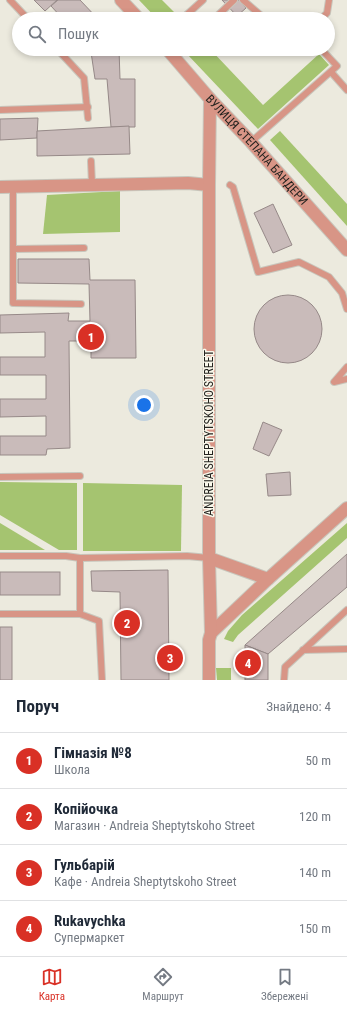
<!DOCTYPE html>
<html lang="uk">
<meta charset="utf-8">
<style>
body{margin:0;font-family:"Roboto Condensed",sans-serif;background:#f6f6f7;color:#1f2937}
.you{position:absolute;left:144px;top:405px;width:14px;height:14px;margin:-10px;border:3px solid #fff;border-radius:50%;background:#1a73e8;box-shadow:0 0 0 6px #1a73e833}
.badge{display:grid;place-items:center;width:26px;height:26px;border-radius:50%;background:#d93025;color:#fff;font-size:13px;font-weight:700}
.pin{position:absolute;translate:-50% -50%;border:2px solid #fff;box-shadow:0 1px 4px #0006}
.list{margin:0;padding:0;list-style:none}
h2{display:flex;justify-content:space-between;align-items:center;height:52px;margin:0;padding:0 16px;font-size:17px}
h2 small{font-size:13px;font-weight:400;color:#747a83}
.list li{display:grid;grid-template-columns:26px 1fr auto;gap:12px;align-items:center;box-sizing:border-box;height:56px;padding:0 16px;border-top:1px solid #e0e1e3}
.list b{display:block;font-size:15px;white-space:nowrap}
.list p{margin:0;font-size:13px;white-space:nowrap;color:#747a83}
.list em{font-size:13px;font-style:normal;color:#747a83}
.icon{flex:none;width:22px;height:22px;fill:none;stroke:currentColor;stroke-width:2;stroke-linecap:round;stroke-linejoin:round}
.map{position:relative;flex:none;width:347px;height:680px;overflow:hidden}
.search{position:absolute;background:#fff;box-shadow:0 2px 6px #0003;left:12px;right:12px;top:12px;height:44px;display:flex;align-items:center;gap:10px;box-sizing:border-box;padding:0 14px;border-radius:22px;color:#747a83;font-size:15px}
.sheet{height:276px;background:#fff}
nav{display:flex;justify-content:space-around;align-items:center;box-sizing:border-box;height:56px;border-top:1px solid #e0e1e3;background:#fff;font-size:11px;color:#747a83}
nav a{display:grid;justify-items:center;gap:2px}
nav .on{color:#d93025}
.map>svg:first-child{display:block}
.green{fill:#a5c470}
.building{fill:#c9bbba;stroke:#968988}
.lines{fill:none;stroke-linecap:round;stroke-linejoin:round}
.service-casing{stroke:#c8c6bc;stroke-width:8}
.minor-casing{stroke:#c8c6bc;stroke-width:14}
.service{stroke:#d89586;stroke-width:6}
.minor{stroke:#d89586;stroke-width:12}
.labels{text-anchor:middle;stroke-width:3;stroke-linejoin:round;paint-order:stroke}
.street-label{font-size:12px;fill:#24231f;stroke:#f9f8eb}
</style>
<div class="map">
<svg width="347" height="680" viewBox="0 0 347 680">
<rect width="100%" height="100%" fill="#eceade"/>
<g class="green">
<polygon points="139,0 162,0 179,17 176,19 157,19"/>
<polygon points="192,49 210,49 263,105 319,54 329,65 258,129 187,54"/>
<polygon points="280,131 347,204 347,226 270,140"/>
<polygon points="120,191 120,232 43,234 47,195"/>
<polygon points="0,482 77,483 77,550 59,550 0,515"/>
<polygon points="83,483 182,485 181,551 83,551"/>
<polygon points="0,523 45,550 0,550"/>
<polygon points="347,523 347,538 238,635 233,642 224,639 228,631 242,615"/>
<polygon points="216,668 231,668 231,680 217,680"/>
</g>
<g class="building">
<polygon points="34,0 57,0 45,11"/>
<polygon points="58,0 80,0 98,19 63,19 51,6"/>
<polygon points="222,0 239,0 246,8 237,16"/>
<polygon points="89,49 119,49 120,79 135,79 135,127 111,127 107,79 95,79 91,52"/>
<polygon points="38,118 37,138 0,140 0,119"/>
<polygon points="129,126 130,154 37,156 37,131"/>
<polygon points="273,204 292,245 273,253 254,213"/>
<polygon points="18,259 89,259 90,280 135,280 136,358 91,358 91,341 69,341 70,448 47,449 46,455 0,455 0,436 46,436 46,416 0,417 0,399 46,399 46,375 0,375 0,357 45,357 45,332 0,333 0,315 69,313 68,321 90,321 89,284 18,283"/>
<circle cx="288" cy="329" r="34"/>
<polygon points="263,422 282,430 269,456 253,449"/>
<polygon points="290,472 291,495 268,496 266,474"/>
<polygon points="347,554 347,587 268,654 245,645"/>
<polygon points="168,570 169,680 121,680 120,592 92,591 91,571"/>
<rect x="0" y="572" width="60" height="23"/>
<rect x="0" y="627" width="12" height="53"/>
<polygon points="245,645 268,654 268,680 245,680"/>
</g>
<g class="lines">
<defs>
<g id="service">
<polyline points="10,0 28,19"/>
<polyline points="243,0 265,19"/>
<polyline points="182,19 203,0"/>
<polyline points="214,19 234,0"/>
<polyline points="321,19 327,13 329,0"/>
<polyline points="57,49 84,78 88,118"/>
<polyline points="174,57 182,49"/>
<polyline points="331,72 347,90"/>
<polyline points="0,110 88,107"/>
<polyline points="251,142 337,66 321,49"/>
<polyline points="91,161 92,184"/>
<polyline points="230,185 233,187 258,272 299,262 329,277 342,293 347,309"/>
<polyline points="13,186 13,303 81,304"/>
<polyline points="13,249 84,248"/>
<polyline points="347,367 334,382 347,379"/>
<polyline points="0,477 80,476"/>
<polyline points="0,556 66,556 80,558 187,556 209,558"/>
<polyline points="0,614 80,614 99,621 102,680"/>
<polyline points="80,614 80,558"/>
<polyline points="303,650 347,649"/>
<polyline points="284,680 285,667 347,610"/>
</g>
<g id="minor">
<polyline points="121,0 139,19"/>
<path id="s1" d="M167,49L210,99L251,142L347,250"/>
<polyline points="0,187 188,183 209,185"/>
<polyline points="209,558 268,579"/>
<polyline points="211,633 268,579 347,508"/>
<polyline points="209,680 209,640 211,633 209,558 209,185 210,99"/>
</g>
</defs>
<use href="#service" class="service-casing"/>
<use href="#minor" class="minor-casing"/>
<use href="#service" class="service"/>
<use href="#minor" class="minor"/>
</g>
<g class="labels">
<g class="street-label">
<text dy="4" stroke="none"><textPath href="#s1" startOffset="135">ВУЛИЦЯ СТЕПАНА БАНДЕРИ</textPath></text>
<text transform="translate(209 433) rotate(-90)" y="4">ANDREIA SHEPTYTSKOHO STREET</text>
</g>
</g>
</svg>
<div class="you"></div>
<div class="pin badge" style="left:91px;top:337px">1</div>
<div class="pin badge" style="left:127px;top:623px">2</div>
<div class="pin badge" style="left:170px;top:658px">3</div>
<div class="pin badge" style="left:248px;top:663px">4</div>
<div class="search"><svg class="icon" aria-label="search" viewBox="0 0 24 24"><circle cx="10" cy="10" r="6"/><path d="M15 15l6 6"/></svg>Пошук</div>
</div>
<section class="sheet">
<h2>Поруч<small>Знайдено: 4</small></h2>
<ul class="list">
<li><span class="badge">1</span><div><b>Гімназія №8</b><p>Школа</p></div><em>50 m</em></li>
<li><span class="badge">2</span><div><b>Копійочка</b><p>Магазин · Andreia Sheptytskoho Street</p></div><em>120 m</em></li>
<li><span class="badge">3</span><div><b>Гульбарій</b><p>Кафе · Andreia Sheptytskoho Street</p></div><em>140 m</em></li>
<li><span class="badge">4</span><div><b>Rukavychka</b><p>Супермаркет</p></div><em>150 m</em></li>
</ul>
</section>
<nav>
<a class="on"><svg class="icon" aria-label="map" viewBox="0 0 24 24"><path d="M3 6l6-2 6 2 6-2v14l-6 2-6-2-6 2zM9 4v14M15 6v14"/></svg>Карта</a>
<a><svg class="icon" aria-label="directions" viewBox="0 0 24 24"><path d="M12 3l9 9-9 9-9-9zM9 14v-3h6M13 9l2 2-2 2"/></svg>Маршрут</a>
<a><svg class="icon" aria-label="saved" viewBox="0 0 24 24"><path d="M7 4h10v16l-5-4-5 4z"/></svg>Збережені</a>
</nav>
